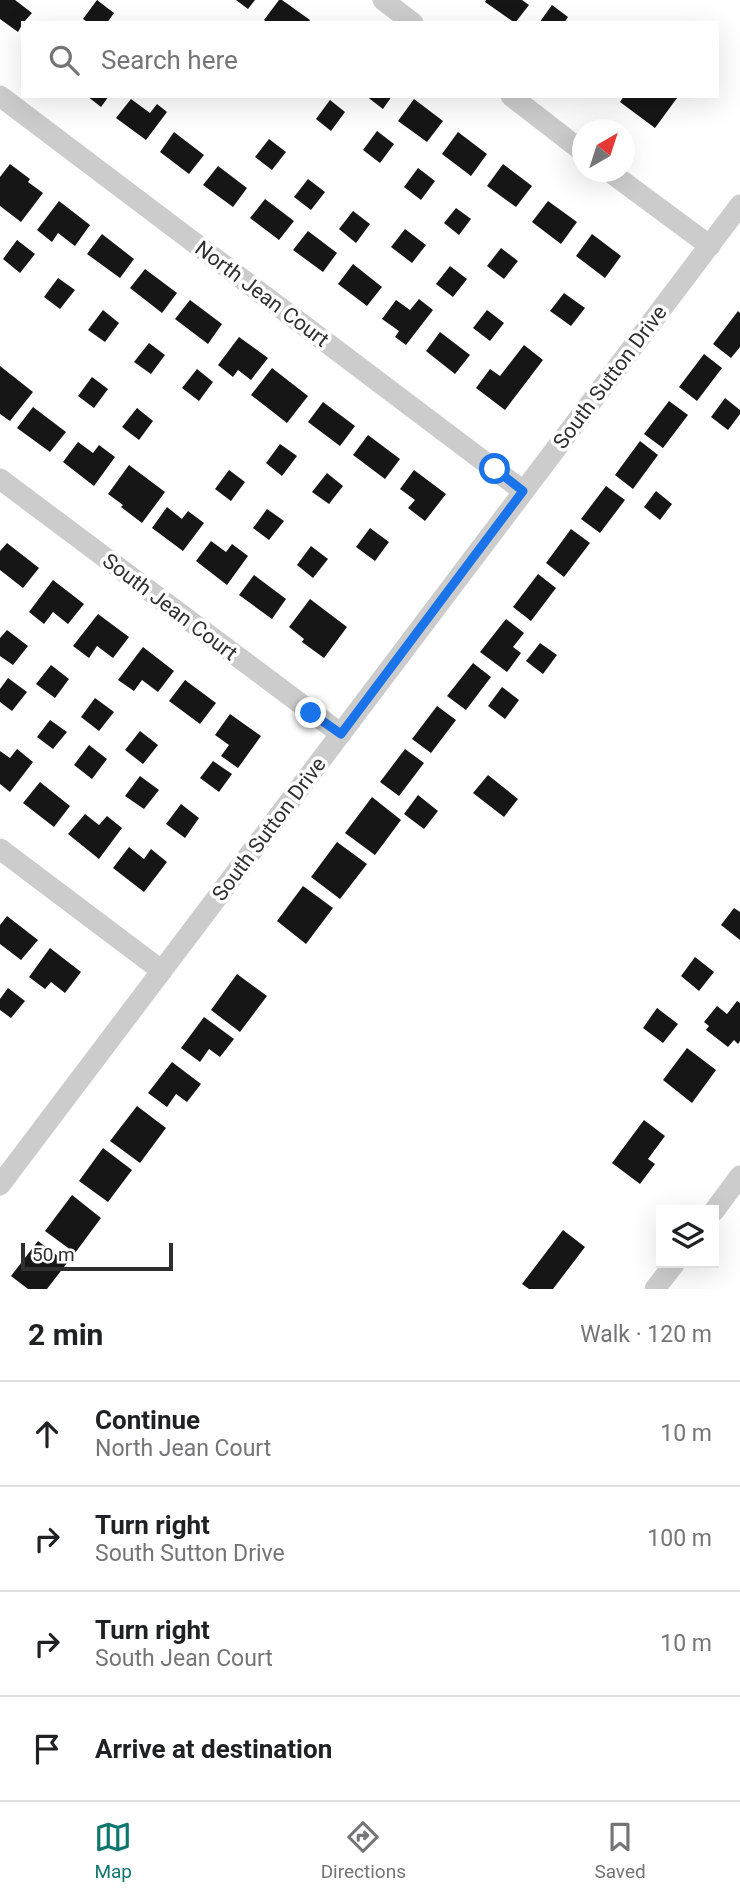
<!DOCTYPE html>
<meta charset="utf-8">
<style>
body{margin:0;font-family:Roboto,sans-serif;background:#f2f2f2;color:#202124}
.controls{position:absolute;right:21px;bottom:21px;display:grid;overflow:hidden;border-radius:0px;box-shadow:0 7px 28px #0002}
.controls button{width:63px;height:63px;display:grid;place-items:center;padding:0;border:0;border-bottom:2px solid #e0e0e0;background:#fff;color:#202124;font:35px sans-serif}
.compass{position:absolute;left:572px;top:119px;width:63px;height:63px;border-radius:50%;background:#fff;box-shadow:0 7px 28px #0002;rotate:39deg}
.scale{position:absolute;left:21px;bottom:18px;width:152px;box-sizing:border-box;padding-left:7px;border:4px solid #2f2f2f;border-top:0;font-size:19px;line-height:24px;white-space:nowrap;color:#2f2f2f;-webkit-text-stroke:5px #fff;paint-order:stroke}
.stop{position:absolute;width:21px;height:21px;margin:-16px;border:5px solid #1a73e8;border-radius:50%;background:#fff}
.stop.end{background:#1a73e8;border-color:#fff;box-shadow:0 2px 7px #0008}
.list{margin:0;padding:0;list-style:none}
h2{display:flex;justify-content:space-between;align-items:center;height:91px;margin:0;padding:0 28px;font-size:30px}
h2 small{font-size:23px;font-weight:400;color:#757577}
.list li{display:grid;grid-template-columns:46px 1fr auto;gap:21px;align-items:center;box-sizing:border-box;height:105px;padding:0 28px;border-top:2px solid #e0e0e0}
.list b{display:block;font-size:26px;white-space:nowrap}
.list p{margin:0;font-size:23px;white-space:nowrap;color:#757577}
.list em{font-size:23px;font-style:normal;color:#757577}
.icon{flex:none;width:38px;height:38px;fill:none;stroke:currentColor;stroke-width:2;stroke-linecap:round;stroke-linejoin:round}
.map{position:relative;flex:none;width:740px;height:1289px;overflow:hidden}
.search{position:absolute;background:#fff;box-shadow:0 7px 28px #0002;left:21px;right:21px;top:21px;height:77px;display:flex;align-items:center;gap:18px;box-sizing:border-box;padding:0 24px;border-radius:0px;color:#757577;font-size:26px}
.sheet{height:511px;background:#fff}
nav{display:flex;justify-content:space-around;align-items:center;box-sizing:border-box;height:98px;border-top:2px solid #e0e0e0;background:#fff;font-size:19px;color:#757577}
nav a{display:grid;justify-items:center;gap:4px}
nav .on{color:#0f766e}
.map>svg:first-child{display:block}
.building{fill:#161616}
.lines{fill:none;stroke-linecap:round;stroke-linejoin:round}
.minor{stroke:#ccc;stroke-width:21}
.route{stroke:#1a73e8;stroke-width:9}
.labels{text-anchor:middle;stroke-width:7;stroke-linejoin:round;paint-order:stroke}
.street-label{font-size:21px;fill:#2f2f2f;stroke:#fff}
</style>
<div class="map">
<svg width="740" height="1289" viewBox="0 0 740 1289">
<rect width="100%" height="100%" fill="#fff"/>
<g class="building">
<polygon points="0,0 15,0 32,13 23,23 18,32 0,19"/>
<polygon points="97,0 114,13 107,23 89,23 83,19"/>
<polygon points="236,0 255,0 248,9"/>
<polygon points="279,0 282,0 310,20 308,23 268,23 264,20"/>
<polygon points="486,0 522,0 529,5 515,23 485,2"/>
<polygon points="552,5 568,17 564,23 539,23"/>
<polygon points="87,96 109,96 101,107"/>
<polygon points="366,96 392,96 383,109"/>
<polygon points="624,96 675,96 677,98 655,128 620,102"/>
<polygon points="131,99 150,113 157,104 167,112 146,140 116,118"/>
<polygon points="414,99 443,121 427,142 398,121"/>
<polygon points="330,100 345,112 331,131 316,119"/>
<polygon points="377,131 394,144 380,163 363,150"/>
<polygon points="174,132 204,155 189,174 160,152"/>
<polygon points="458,132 487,154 471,176 442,154"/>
<polygon points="269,139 286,152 272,170 255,157"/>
<polygon points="10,164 30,179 28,182 43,193 21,222 0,206 0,177"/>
<polygon points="503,164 532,186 516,207 487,186"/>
<polygon points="218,166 247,188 233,207 203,185"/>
<polygon points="418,168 435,181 421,200 404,187"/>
<polygon points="308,179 325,192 311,210 294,197"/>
<polygon points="265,199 294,221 279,240 250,218"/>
<polygon points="59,201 90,225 75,246 58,233 52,242 37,230"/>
<polygon points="548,201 577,222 561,244 532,222"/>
<polygon points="456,208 471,219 459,235 444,223"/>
<polygon points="353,211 370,224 356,243 339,229"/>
<polygon points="405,229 426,245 412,263 391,247"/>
<polygon points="308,231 337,253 323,272 293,250"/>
<polygon points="102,234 134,259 120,278 87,254"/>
<polygon points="592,234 621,256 605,278 576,256"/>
<polygon points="17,240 35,254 20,273 3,259"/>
<polygon points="501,248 518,261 504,279 487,266"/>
<polygon points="353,264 382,287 367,306 338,284"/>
<polygon points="450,266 467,279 453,297 436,284"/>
<polygon points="145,269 177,293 162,313 130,288"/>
<polygon points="58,278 75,290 60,309 44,297"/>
<polygon points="564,293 585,308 571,326 550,311"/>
<polygon points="419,299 433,310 406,345 395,337 399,331 382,319 396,300 410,310"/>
<polygon points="190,300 222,324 208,344 175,319"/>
<polygon points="103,310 119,323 105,342 88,330"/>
<polygon points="487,310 504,323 490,341 473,328"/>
<polygon points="738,311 740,313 740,347 731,358 713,344"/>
<polygon points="440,332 470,355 455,374 426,351"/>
<polygon points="239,337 268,358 251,380 238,370 233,377 218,365"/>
<polygon points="149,343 165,355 151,374 134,362"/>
<polygon points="524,345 543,360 505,410 476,388 490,369 500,376"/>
<polygon points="704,354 722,368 697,401 679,387"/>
<polygon points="0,366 33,392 10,421 0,414"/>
<polygon points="272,368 308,396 287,423 251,395"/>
<polygon points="197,369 213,382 199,401 182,388"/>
<polygon points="92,377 108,389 94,408 78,396"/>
<polygon points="725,398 740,410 740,414 728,430 711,417"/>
<polygon points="669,401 688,415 663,448 644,434"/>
<polygon points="323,402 355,426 340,446 308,422"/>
<polygon points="33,407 66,432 50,452 17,428"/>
<polygon points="137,408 153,421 139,440 122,427"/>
<polygon points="368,435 400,459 385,479 353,455"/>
<polygon points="640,441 658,455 633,489 615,475"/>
<polygon points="78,442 93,453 99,445 115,457 94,486 63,462"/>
<polygon points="280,444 297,456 282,476 266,463"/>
<polygon points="129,465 165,492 142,523 121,507 123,505 108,494"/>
<polygon points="229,470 245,482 231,501 215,489"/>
<polygon points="414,470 446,494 425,521 408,508 415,500 400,489"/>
<polygon points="327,473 343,486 329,504 312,492"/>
<polygon points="606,486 625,500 600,533 581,519"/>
<polygon points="656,491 672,504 660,520 644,507"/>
<polygon points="167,507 182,519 188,511 204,523 183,551 152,528"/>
<polygon points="267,509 284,521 269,540 253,528"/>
<polygon points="370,528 389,542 375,561 356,547"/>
<polygon points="571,529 590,543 564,577 546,563"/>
<polygon points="211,541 226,552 232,544 248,556 227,585 196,561"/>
<polygon points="7,543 39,568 23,588 0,570 0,551"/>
<polygon points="311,546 328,559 313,578 297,565"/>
<polygon points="538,574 556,588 531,621 513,607"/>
<polygon points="254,575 286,599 272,619 239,595"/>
<polygon points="53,580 84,604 68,624 53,612 44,624 29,612"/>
<polygon points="310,599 347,627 324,658 302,642 304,639 289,627"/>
<polygon points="98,614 129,637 113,658 97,646 89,658 73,646"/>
<polygon points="506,619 524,633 513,647 521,653 507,672 480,652"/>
<polygon points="7,630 28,646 13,665 0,656 0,638"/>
<polygon points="540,643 557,655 543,674 526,661"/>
<polygon points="143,647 174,671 158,692 142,680 134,691 118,680"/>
<polygon points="473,663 491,677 466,710 447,696"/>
<polygon points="51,665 69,679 55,698 36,684"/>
<polygon points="8,678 27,692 12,711 0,702 0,689"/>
<polygon points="185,680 216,703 200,724 169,701"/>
<polygon points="502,687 519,700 505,719 488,706"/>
<polygon points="95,698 114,712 99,731 81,717"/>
<polygon points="437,706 456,720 431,753 412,739"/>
<polygon points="230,714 261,736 238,768 221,756 229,745 215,735"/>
<polygon points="50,720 67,732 53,749 37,737"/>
<polygon points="140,731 158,745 143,764 125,750"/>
<polygon points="89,745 107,759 92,779 74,765"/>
<polygon points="17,749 33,762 10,792 0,784 0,751 10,758"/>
<polygon points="405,749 424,763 399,796 380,782"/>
<polygon points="213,761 232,774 219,792 200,778"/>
<polygon points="488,775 518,799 504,817 473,793"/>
<polygon points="140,776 159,790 144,809 125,796"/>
<polygon points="40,782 70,806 54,827 23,803"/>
<polygon points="418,795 438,811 424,829 404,814"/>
<polygon points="372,797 401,820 375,855 345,833"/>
<polygon points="181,804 199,818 185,838 166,824"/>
<polygon points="85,814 99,825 107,816 122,828 99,859 68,834"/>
<polygon points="337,842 367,864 340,899 311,877"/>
<polygon points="129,847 144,859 151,849 167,862 144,892 113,868"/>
<polygon points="303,886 333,908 306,944 277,921"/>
<polygon points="734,908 740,912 740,940 721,925"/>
<polygon points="7,916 38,940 21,960 0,944 0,925"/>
<polygon points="50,948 81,972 65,993 51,982 45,989 29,977"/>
<polygon points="695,957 714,972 699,991 681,976"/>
<polygon points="237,974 267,996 240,1032 211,1010"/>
<polygon points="8,988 25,1001 11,1018 0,1010 0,999"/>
<polygon points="737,1001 740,1003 740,1041 738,1044 734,1040 728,1047 706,1030 709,1026 704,1022 717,1006 727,1014"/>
<polygon points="657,1008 678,1024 663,1043 643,1028"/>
<polygon points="204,1017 234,1039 220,1057 209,1049 200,1062 181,1048"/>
<polygon points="687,1048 716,1070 692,1103 663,1080"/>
<polygon points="172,1062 201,1084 187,1102 176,1094 167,1107 148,1093"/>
<polygon points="137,1106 166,1128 140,1163 110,1141"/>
<polygon points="644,1120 665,1136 648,1159 655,1164 640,1184 612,1163"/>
<polygon points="103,1148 132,1170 108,1202 79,1181"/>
<polygon points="72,1195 101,1218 75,1253 45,1231"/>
<polygon points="563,1230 585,1247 553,1289 529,1289 522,1284"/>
<polygon points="38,1241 67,1263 47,1289 28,1289 11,1276"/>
</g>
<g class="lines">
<g class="minor">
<polyline points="383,0 413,23"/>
<polyline points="0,96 523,491"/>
<polyline points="511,96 582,151"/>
<polyline points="610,172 710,246"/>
<polyline points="0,479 341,734"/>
<polyline points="0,849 162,971"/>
<polyline points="0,1185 740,205"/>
<polyline points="714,1211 740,1176"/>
<polyline points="655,1289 675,1263"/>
</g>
</g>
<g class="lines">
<polyline class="route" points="311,713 341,734 523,491 495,469"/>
</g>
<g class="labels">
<g class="street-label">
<text transform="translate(262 294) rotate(37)" y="7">North Jean Court</text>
<text transform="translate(610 377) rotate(-53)" y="7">South Sutton Drive</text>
<text transform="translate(170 607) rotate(37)" y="7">South Jean Court</text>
<text transform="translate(269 829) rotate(-53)" y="7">South Sutton Drive</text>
</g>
</g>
</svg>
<div class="controls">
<button><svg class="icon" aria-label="layers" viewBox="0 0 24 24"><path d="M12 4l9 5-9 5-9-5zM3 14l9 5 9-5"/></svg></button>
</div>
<svg class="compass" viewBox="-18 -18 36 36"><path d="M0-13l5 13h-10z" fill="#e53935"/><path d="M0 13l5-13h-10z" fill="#757577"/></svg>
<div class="scale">50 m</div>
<div class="stop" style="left:495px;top:469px"></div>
<div class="stop end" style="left:311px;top:713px"></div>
<div class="search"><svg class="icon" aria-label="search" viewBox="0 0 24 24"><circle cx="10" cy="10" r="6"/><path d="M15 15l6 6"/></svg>Search here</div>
</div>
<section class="sheet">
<h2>2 min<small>Walk · 120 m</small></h2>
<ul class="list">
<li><svg class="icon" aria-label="ahead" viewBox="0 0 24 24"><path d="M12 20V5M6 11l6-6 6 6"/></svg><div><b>Continue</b><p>North Jean Court</p></div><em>10 m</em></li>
<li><svg class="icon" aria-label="right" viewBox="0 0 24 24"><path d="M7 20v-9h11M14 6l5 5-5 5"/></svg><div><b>Turn right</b><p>South Sutton Drive</p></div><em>100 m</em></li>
<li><svg class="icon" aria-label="right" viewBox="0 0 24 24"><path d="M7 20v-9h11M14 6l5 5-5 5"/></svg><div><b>Turn right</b><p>South Jean Court</p></div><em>10 m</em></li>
<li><svg class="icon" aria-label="arrive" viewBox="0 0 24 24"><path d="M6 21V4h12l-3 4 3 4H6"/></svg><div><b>Arrive at destination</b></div></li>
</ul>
</section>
<nav>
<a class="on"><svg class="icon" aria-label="map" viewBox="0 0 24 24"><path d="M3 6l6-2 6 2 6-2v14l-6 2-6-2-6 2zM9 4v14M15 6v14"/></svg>Map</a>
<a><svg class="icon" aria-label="directions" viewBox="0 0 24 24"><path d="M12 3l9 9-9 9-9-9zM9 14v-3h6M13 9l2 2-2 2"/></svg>Directions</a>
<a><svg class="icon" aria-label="saved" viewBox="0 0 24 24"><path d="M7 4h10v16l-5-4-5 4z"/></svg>Saved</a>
</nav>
